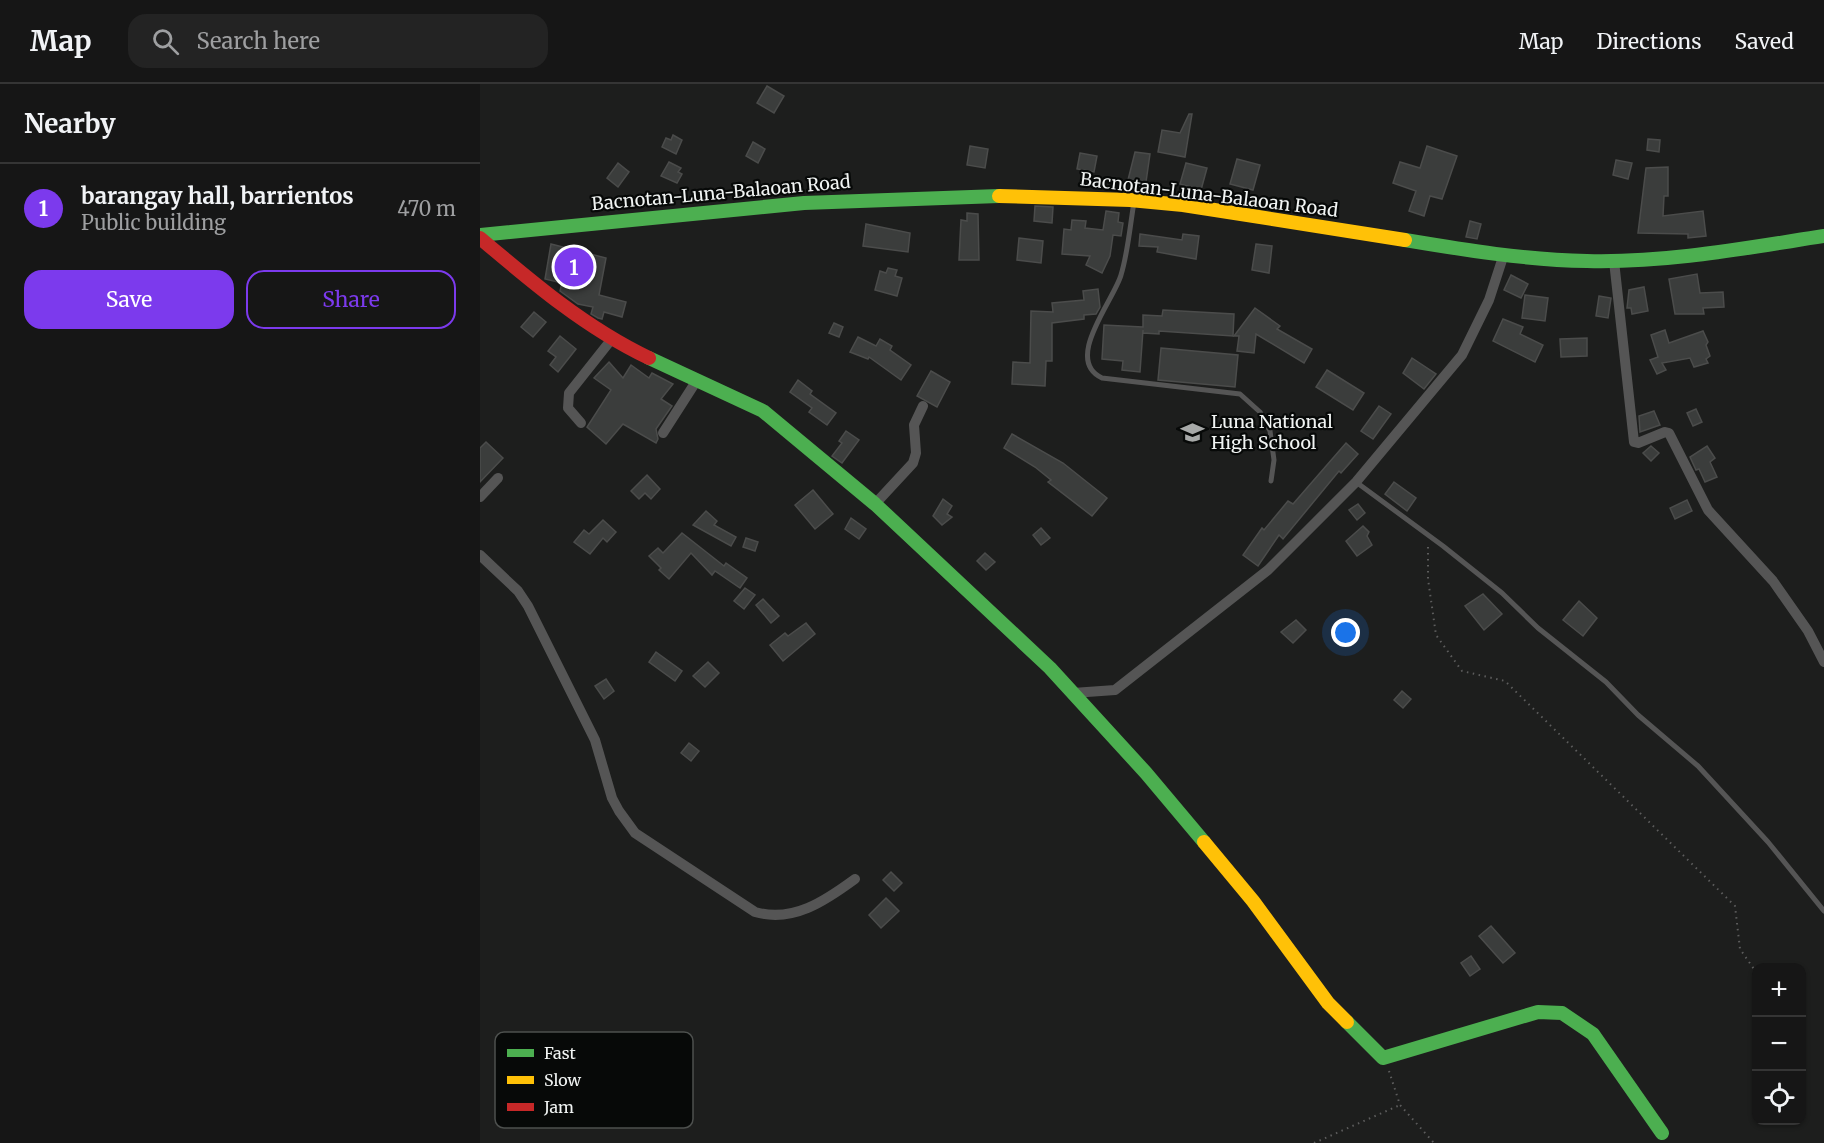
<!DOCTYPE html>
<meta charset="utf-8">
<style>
body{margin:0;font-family:Merriweather,serif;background:#232323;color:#f1f3f6}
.controls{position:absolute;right:18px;bottom:18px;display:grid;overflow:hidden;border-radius:12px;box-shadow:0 2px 4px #0004}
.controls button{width:54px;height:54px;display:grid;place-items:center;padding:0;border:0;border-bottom:2px solid #353535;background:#161616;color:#f1f3f6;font:30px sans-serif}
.you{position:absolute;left:866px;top:549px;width:21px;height:21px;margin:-15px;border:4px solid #fff;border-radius:50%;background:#1a73e8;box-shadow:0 0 0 9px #1a73e833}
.badge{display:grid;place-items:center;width:39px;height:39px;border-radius:50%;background:#7c3aed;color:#fff;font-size:20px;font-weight:700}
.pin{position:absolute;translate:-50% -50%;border:3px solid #fff;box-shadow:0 2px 6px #0006}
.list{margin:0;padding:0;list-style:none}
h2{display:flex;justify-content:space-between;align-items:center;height:78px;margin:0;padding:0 24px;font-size:26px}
h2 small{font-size:20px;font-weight:400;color:#9e9fa1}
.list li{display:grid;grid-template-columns:39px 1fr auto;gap:18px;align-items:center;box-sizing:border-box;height:90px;padding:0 24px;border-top:2px solid #353535}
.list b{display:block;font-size:22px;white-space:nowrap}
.list p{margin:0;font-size:20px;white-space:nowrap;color:#9e9fa1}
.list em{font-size:20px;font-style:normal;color:#9e9fa1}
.actions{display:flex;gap:12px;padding:18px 24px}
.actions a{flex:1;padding:14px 0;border:2px solid #7c3aed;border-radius:18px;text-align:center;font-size:21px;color:#7c3aed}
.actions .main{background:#7c3aed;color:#fff}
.icon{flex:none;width:33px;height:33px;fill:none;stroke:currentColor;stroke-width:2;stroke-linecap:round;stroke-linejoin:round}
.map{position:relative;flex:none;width:1344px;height:1059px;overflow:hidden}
header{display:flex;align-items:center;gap:36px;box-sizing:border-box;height:84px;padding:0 30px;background:#161616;border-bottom:2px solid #353535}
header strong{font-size:28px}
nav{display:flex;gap:33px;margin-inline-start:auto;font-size:21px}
.search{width:420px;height:54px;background:#232323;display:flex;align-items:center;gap:15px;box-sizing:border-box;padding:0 21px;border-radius:18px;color:#9e9fa1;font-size:22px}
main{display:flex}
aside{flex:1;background:#161616}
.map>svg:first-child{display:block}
.building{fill:#3b3d3c;stroke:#4b4c4b;stroke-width:1.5}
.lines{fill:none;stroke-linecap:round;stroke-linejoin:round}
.path{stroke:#5d5d5d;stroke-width:2;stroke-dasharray:1.5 4.5;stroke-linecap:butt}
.lane{stroke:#555;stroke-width:5}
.street{stroke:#555;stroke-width:10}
.fast{stroke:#4caf50;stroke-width:14}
.slow{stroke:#ffc107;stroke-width:14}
.jam{stroke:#c62828;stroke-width:14}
.labels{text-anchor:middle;stroke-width:4.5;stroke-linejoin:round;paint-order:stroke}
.street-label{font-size:18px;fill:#f1f4f3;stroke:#070908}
.poi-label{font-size:18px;fill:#f1f4f3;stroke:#070908;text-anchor:start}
.key{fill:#070908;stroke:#4d504e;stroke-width:1.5}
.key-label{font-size:16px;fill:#f1f4f3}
</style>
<header>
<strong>Map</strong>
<div class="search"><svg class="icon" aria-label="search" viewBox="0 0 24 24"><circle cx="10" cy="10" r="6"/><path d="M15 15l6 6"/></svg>Search here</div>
<nav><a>Map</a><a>Directions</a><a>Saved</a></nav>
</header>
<main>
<aside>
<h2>Nearby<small></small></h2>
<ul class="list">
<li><span class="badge">1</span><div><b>barangay hall, barrientos</b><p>Public building</p></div><em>470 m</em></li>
</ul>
<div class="actions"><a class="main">Save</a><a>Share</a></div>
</aside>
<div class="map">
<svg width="1344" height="1059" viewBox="0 0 1344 1059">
<rect width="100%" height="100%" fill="#1d1e1d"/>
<g class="building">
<polygon points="287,2 304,12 294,29 277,19"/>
<polygon points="709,30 712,30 705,73 678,68 682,46 700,49"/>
<polygon points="193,51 202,56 196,70 182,63 186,54 191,56"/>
<polygon points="1168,55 1180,56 1179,68 1167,66"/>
<polygon points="273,58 285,65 278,79 266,72"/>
<polygon points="490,62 508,65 505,84 487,81"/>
<polygon points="947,62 977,72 962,115 950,112 944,132 929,127 936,107 913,99 920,78 940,84"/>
<polygon points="655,68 670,70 665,105 653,104 654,97 648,96"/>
<polygon points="600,69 617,72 614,88 597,85"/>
<polygon points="757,75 780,81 773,106 750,100"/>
<polygon points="1136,76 1152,79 1148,95 1133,91"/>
<polygon points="189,78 201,84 198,88 202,90 197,99 181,92"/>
<polygon points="138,79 149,88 138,103 127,94"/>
<polygon points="706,79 727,84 721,106 700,100"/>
<polygon points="1188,83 1188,112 1184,112 1183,132 1223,127 1226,152 1208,154 1208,150 1158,149 1166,84"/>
<polygon points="555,122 573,123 572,139 554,137"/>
<polygon points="626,127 639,129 638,138 643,139 641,152 633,151 630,172 622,189 606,181 610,172 582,170 584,145 591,146 592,136 606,137 605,144 623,146"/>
<polygon points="487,129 498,130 499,176 479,176 481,136 487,137"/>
<polygon points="990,137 1001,140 997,155 986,153"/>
<polygon points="386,140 430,149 428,168 383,162"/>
<polygon points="660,150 702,156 703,150 719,152 716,175 677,168 678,163 659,162"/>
<polygon points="539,154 563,157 561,179 537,176"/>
<polygon points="71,160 126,174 119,211 146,218 142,233 124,228 122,235 118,234 111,230 113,223 98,220 80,207 82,199 65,195"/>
<polygon points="776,160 792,162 789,189 772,186"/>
<polygon points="408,184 417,186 415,192 422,194 417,212 395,206 400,187 406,189"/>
<polygon points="1217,190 1220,209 1243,208 1244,223 1223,224 1224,230 1195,230 1189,195"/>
<polygon points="1031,191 1048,200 1041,214 1024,206"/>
<polygon points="1164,203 1168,227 1152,230 1151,224 1147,224 1149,206"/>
<polygon points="618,205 620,223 616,230 604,231 604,235 572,239 572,277 566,277 565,302 532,300 533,278 550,279 551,227 573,228 572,219 604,216 603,207"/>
<polygon points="1045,211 1068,214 1065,237 1042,234"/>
<polygon points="1119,212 1131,214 1128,234 1116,232"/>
<polygon points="775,224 800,242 797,245 832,265 824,279 776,250 774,269 757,267 759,252 754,252"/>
<polygon points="683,226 754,230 753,252 679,247 679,250 663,249 663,246 660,288 642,286 643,277 622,275 624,241 663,243 663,231 682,232"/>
<polygon points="54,228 66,238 53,253 41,243"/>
<polygon points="1023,235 1043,243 1040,250 1063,261 1055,278 1013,257"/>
<polygon points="354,239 363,243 359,253 349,249"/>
<polygon points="1185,246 1189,259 1223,247 1228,258 1226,261 1230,272 1226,275 1228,279 1214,283 1210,274 1182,279 1186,286 1177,290 1170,276 1178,273 1171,251"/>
<polygon points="80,252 96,265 78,288 70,281 76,273 68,267"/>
<polygon points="378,253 396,262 400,255 412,262 410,266 431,281 421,296 389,273 388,275 370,268"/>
<polygon points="1107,254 1107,272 1081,273 1080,255"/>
<polygon points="681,264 758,271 755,303 678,296"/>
<polygon points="932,274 956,290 944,305 923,289"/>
<polygon points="129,278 143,294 151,281 169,294 172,289 193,300 181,315 192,322 176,345 178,355 176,359 143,340 126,360 107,343 131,306 114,294"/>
<polygon points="847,286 884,309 873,326 836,303"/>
<polygon points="451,287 470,298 457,323 437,312"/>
<polygon points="318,296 332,307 330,310 356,329 347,341 329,328 332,324 310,308"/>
<polygon points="899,322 911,330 893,355 881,347"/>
<polygon points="1216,325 1222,338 1213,342 1207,329"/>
<polygon points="1174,327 1180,341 1160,348 1159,332"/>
<polygon points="366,347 379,356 362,379 352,372 362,359 359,357"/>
<polygon points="532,350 583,379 627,414 612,432 568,398 571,396 555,383 524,364"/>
<polygon points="6,358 23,374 0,398 0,364"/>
<polygon points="866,359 878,370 861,389 859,387 803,455 799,451 778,482 763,471 782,444 784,446 808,417 813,420"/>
<polygon points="1171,362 1179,369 1171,377 1163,369"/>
<polygon points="1227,362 1235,374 1230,378 1237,393 1225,398 1219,385 1216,386 1210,373"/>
<polygon points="167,391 180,405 171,415 165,409 159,415 151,407"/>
<polygon points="914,398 936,414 927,427 905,410"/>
<polygon points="333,406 353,430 335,445 315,421"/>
<polygon points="463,415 472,422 467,430 472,433 462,441 453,432"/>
<polygon points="1207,416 1212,427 1195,435 1190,424"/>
<polygon points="878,420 885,429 877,436 869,426"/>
<polygon points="226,427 237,437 234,441 256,453 251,462 213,441"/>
<polygon points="371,434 386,445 379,455 365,445"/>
<polygon points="123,436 136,448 127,458 123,454 110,470 94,458 104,446 109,450"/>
<polygon points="883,442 889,448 887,452 892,461 877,472 866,457"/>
<polygon points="561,444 570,454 561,461 553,451"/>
<polygon points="202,449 244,482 246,479 267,494 260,504 235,487 232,491 211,469 189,495 179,486 181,484 169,472 178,464 183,469"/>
<polygon points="266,454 278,458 275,467 263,463"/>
<polygon points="505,469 515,478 506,486 497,477"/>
<polygon points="265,504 275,511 264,525 254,517"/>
<polygon points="1003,510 1022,530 1004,546 985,522"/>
<polygon points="283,515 299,532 291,539 276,521"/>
<polygon points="1099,517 1117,534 1103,552 1083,536"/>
<polygon points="816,536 826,546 813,559 801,548"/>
<polygon points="326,539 335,550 303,577 290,561 305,549 308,552"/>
<polygon points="176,568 202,587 195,597 169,578"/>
<polygon points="228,578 239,589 225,603 213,592"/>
<polygon points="126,595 134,607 124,615 115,602"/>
<polygon points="922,607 931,615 923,624 914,616"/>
<polygon points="209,659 219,667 211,677 201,669"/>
<polygon points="411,788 422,799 414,807 403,796"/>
<polygon points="406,814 419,827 401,844 389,831"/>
<polygon points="1011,842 1035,869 1023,879 999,852"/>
<polygon points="991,872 1000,885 990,892 981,879"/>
</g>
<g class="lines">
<g class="path">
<polyline points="948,463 948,495 956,551 982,587 1025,597 1255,822 1260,865 1276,888"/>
<polyline points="909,987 920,1021 954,1059"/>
<polyline points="834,1059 920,1021"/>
</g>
<g class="lane">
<path d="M654,118C650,142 648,168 641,191C634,216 583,276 622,294L760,310L780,328L790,347L794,376L791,397"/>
<polyline points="876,398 963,462 1022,509 1058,544 1126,598 1158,631 1218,682 1288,758 1344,827"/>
</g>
<g class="street">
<polyline points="1134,177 1154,358 1158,359 1185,348 1189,349 1228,426 1293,497 1328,547 1344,578"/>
<polyline points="101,339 88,324 89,309 131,256"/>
<polyline points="183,349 217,296"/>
<polyline points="0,413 18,394"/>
<polyline points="395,420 433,379 436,369 434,341 443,322"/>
<path d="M0,471L38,507L48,522L115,656L132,714L139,727L155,749L275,828C313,839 345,817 375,795"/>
<polyline points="593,609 635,606 788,486 876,398 982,271 1009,216 1024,170"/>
</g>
<g class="fast">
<polyline points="0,151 324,119 519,112"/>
<path d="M925,156C985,166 1046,176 1107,177C1187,179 1266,164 1344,152"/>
<polyline points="169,274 283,327 395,420 570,584 666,689 724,758"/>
<polyline points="867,938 903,974 1058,928 1082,929 1113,950 1182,1049"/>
</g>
<g class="slow">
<polyline points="519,112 650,116 703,121 925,156"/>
<polyline points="724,758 773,817 848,919 867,938"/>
</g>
<path class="jam" d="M0,154C53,199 106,244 169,274"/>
</g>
<defs>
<symbol id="school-bare" viewBox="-9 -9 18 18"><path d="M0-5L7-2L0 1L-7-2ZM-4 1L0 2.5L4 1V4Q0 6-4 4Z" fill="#a7a9a8" stroke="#070908" stroke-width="2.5" paint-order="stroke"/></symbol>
</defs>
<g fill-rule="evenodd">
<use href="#school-bare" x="696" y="332" width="33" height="33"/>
</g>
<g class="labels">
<g class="street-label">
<text transform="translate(241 109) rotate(-5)" y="6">Bacnotan-Luna-Balaoan Road</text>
<text transform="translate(729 111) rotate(7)" y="6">Bacnotan-Luna-Balaoan Road</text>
</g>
<g class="poi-label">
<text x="731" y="344">Luna National<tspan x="731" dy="21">High School</tspan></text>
</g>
</g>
<rect x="15" y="948" width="198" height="96" rx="9" class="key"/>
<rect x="27" y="965" width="27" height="8" fill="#4caf50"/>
<rect x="27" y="992" width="27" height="8" fill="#ffc107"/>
<rect x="27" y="1019" width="27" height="8" fill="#c62828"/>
<g class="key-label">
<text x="64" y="975">Fast</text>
<text x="64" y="1002">Slow</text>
<text x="64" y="1029">Jam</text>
</g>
</svg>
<div class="controls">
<button>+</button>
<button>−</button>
<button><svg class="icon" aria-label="locate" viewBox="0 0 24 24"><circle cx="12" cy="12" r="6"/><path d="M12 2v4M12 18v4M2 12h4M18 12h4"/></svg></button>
</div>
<div class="you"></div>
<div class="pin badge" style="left:94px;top:183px">1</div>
</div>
</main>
